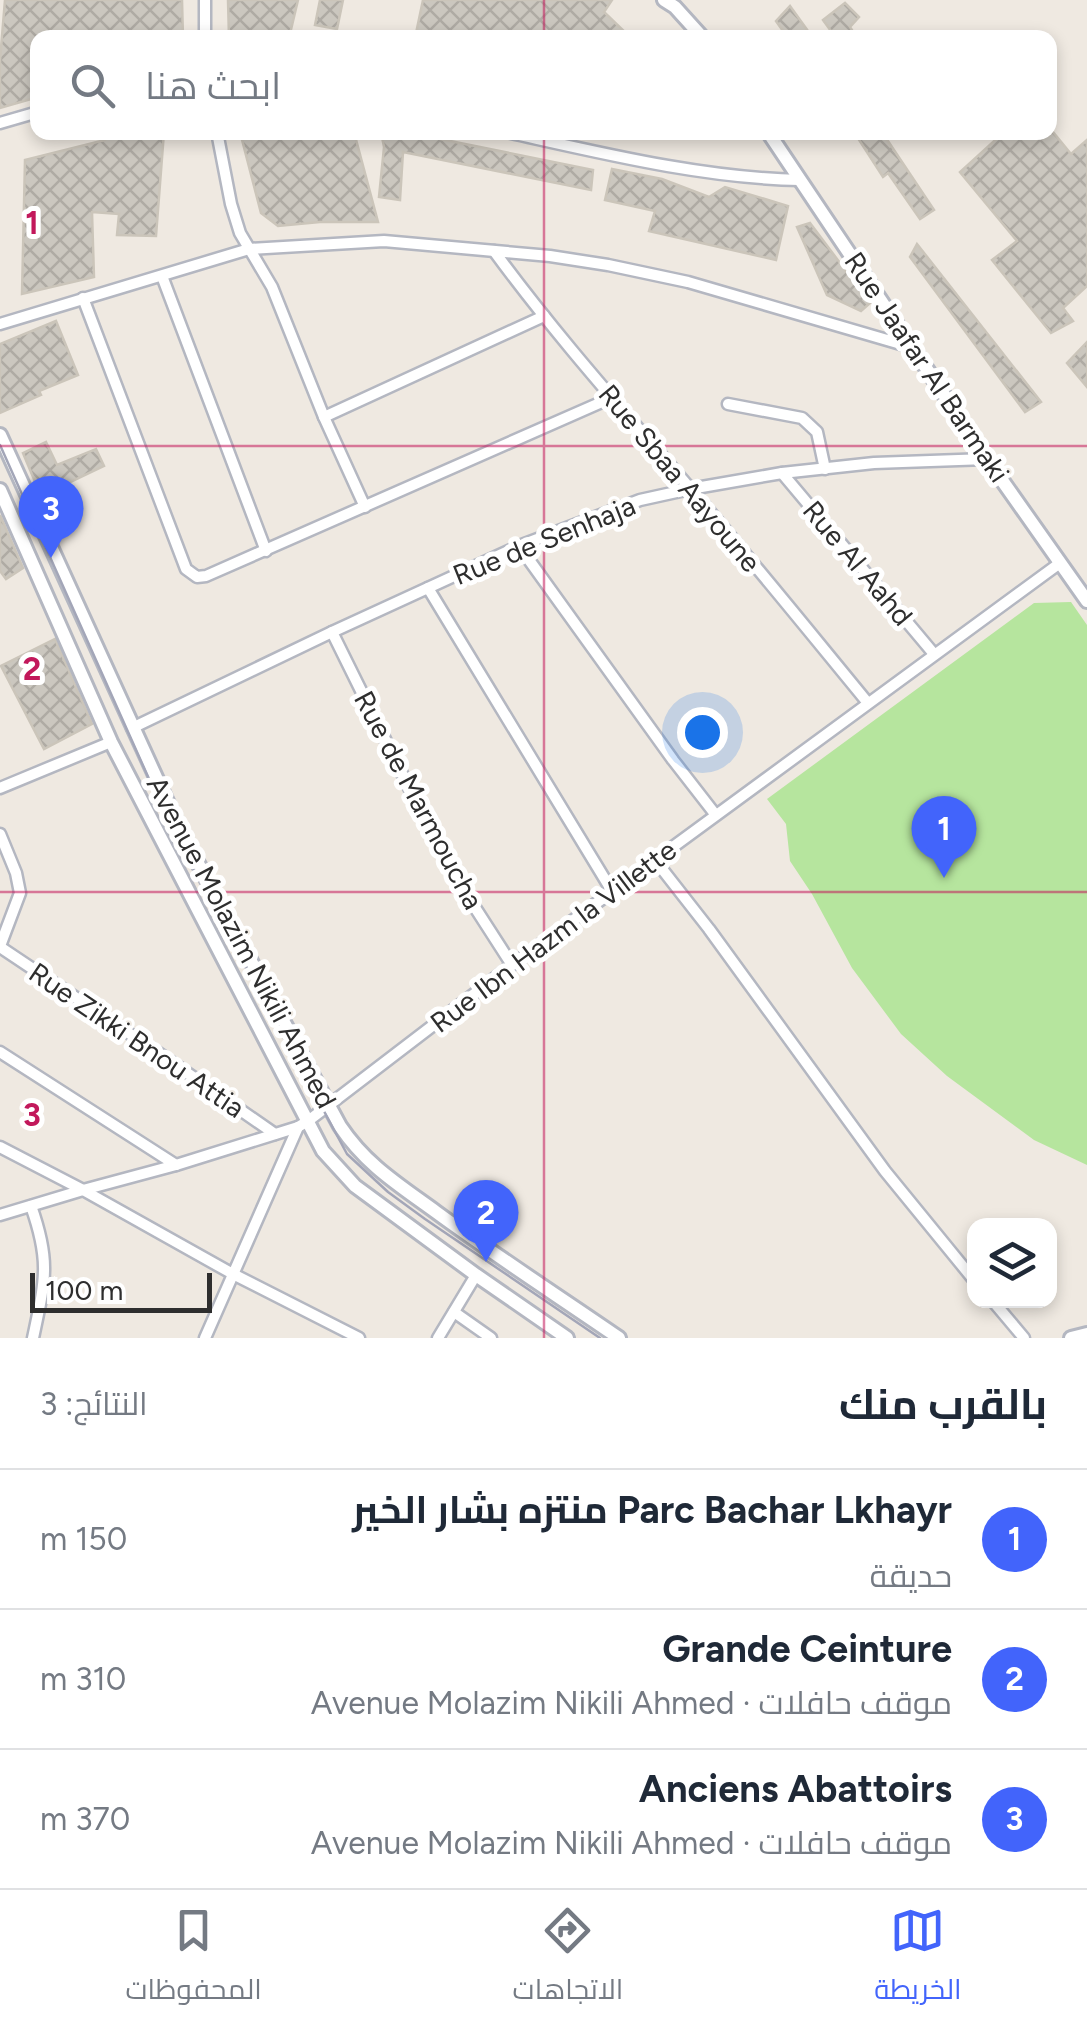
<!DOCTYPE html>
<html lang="ar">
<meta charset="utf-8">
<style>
body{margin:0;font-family:Figtree,Cairo,sans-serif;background:#f6f6f7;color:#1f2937;direction:rtl}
.controls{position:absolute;right:30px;bottom:30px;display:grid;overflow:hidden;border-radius:20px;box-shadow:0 5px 15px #0003}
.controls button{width:90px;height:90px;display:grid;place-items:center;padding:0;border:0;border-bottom:2px solid #e0e1e3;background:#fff;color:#1f2937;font:50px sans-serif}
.scale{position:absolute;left:30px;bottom:25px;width:182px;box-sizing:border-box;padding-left:10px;border:5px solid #2e2e2e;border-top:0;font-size:28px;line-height:35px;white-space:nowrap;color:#2e2e2e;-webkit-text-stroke:8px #fff;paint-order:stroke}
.you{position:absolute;left:702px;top:732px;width:35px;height:35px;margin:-25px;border:8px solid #fff;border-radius:50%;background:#1a73e8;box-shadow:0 0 0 15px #1a73e833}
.badge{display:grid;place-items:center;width:65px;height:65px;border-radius:50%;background:#4264fb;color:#fff;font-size:32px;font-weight:700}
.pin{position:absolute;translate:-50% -82px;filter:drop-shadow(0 2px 5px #0008)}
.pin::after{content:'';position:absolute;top:52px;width:35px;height:30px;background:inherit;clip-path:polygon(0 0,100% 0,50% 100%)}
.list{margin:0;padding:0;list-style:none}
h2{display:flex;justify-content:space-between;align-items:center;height:130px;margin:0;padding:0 40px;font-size:42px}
h2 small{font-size:32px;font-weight:400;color:#747a83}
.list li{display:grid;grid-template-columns:65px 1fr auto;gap:30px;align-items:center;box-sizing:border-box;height:140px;padding:0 40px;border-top:2px solid #e0e1e3}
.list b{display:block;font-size:38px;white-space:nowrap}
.list p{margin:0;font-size:32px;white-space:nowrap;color:#747a83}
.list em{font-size:32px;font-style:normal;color:#747a83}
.icon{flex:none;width:55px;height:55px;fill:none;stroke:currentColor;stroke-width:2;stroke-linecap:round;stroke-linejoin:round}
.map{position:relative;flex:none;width:1087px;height:1338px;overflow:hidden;direction:ltr}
.search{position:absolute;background:#fff;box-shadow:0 5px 15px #0003;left:30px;right:30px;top:30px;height:110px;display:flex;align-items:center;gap:25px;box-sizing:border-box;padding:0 35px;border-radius:20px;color:#747a83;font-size:38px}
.sheet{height:550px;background:#fff}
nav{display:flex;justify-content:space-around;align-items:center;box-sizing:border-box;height:140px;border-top:2px solid #e0e1e3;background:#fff;font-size:28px;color:#747a83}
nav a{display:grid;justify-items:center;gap:5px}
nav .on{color:#4264fb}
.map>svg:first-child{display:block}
.park{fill:#b6e59e}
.building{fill:url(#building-cross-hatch);stroke:#cbc5ba;stroke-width:2.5}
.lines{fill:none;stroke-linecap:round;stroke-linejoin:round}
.minor-casing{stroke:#b4b7c1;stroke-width:15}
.tertiary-casing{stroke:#b4b7c1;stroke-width:18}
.minor{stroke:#fff;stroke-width:10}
.tertiary{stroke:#fff;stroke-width:12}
.tram{stroke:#a3a6b8;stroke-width:2.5}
.grid{fill:none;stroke:#c2185b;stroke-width:2.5;stroke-opacity:0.55}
.labels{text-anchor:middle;stroke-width:10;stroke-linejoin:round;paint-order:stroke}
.street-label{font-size:28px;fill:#2e2e2e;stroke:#fff}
.grid-label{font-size:32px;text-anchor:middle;font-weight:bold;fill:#c2185b;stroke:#fff;stroke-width:10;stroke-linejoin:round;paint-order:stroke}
</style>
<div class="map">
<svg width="1087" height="1338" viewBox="0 0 1087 1338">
<defs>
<pattern id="building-cross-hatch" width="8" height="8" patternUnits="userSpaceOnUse" patternTransform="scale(2.5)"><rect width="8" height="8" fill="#cbc7bf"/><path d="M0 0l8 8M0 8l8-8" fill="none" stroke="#afaba4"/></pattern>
</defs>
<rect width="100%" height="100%" fill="#efe9e1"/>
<polygon class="park" points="1071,602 1087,625 1087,1165 1034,1140 947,1076 901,1034 852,968 812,894 790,861 786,824 767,799 1034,603"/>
<g class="building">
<polygon points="5,0 182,0 183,38 38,38 38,97 0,108 0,60"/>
<polygon points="228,0 298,0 289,38 229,38"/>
<polygon points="320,0 343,0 337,29 315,25"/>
<polygon points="423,0 612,0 604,12 631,38 587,38 578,32 575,38 415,38"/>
<polygon points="845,3 859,17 850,27 857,38 836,38 823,20"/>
<polygon points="790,6 813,38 788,38 776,21"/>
<polygon points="126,132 164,132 156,236 117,235 119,214 92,212 94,277 22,294 25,160 105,140 105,137 125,136"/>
<polygon points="240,132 354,132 378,222 320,222 278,226 261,213"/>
<polygon points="381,132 406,132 593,170 591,190 403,152 400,200 379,197 384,147"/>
<polygon points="854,132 882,132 934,210 920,219 888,173 883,177"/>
<polygon points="1004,132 1053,132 1071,154 1087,140 1087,286 1063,308 1073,321 1051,333 992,260 1017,241 960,172"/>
<polygon points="612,169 662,179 709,197 725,187 788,206 776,260 649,231 655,211 605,200"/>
<polygon points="810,223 870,303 861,311 827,295 797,227"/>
<polygon points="917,244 1041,402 1025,412 910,257"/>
<polygon points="56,321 78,375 39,391 41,395 0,413 0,344"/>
<polygon points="1087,342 1087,387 1067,363"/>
<polygon points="46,442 57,465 96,449 104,466 41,496 23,453"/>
<polygon points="0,515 23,568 6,579 0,571"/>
<polygon points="55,639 92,724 44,749 1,666"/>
</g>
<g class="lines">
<defs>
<g id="minor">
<polyline points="205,38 205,0"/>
<polyline points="0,123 38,112"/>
<polyline points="217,132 231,204 240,233 272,287 324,417 365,507"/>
<path d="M506,132C601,153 702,178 800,180"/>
<path d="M494,251C554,333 622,409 688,486C749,557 808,630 868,703"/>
<polyline points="162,276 266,551"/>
<polyline points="83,298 186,569 197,577 206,576 611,398"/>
<polyline points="0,324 249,249 384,241 550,256 608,265 688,282 911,347"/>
<polyline points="728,404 802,418 817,432 825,469"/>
<polyline points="324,417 544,316"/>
<polyline points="782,473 934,654"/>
<polyline points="519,546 673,760 715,814"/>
<polyline points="428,588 612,891"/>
<polyline points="332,632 418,806 465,892 512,965"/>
<polyline points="132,728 332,632 519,546 640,500 690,489 782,473 874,463 987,459"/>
<polyline points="0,788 111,742"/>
<polyline points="0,834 16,873 20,893 0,946"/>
<polyline points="655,860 709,929 885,1171 974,1280"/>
<polyline points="0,947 157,1052 275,1134"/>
<polyline points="0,1052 176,1165"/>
<polyline points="0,1147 83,1190 233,1274 359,1338"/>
<path d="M31,1206C51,1262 45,1281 33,1338"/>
<polyline points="0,1215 83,1190 176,1165 298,1127 308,1121 512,965 1060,563"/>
<polyline points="992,1300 1024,1338"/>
<polyline points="454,1312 491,1338"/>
<polyline points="205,1338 298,1127"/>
<polyline points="438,1338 476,1275"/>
</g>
<g id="tertiary">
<polyline points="664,0 675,7 703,38"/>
<polyline points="768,132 987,459 1087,601"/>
<path d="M0,435L180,830L340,1126C366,1165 399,1185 436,1212C496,1256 558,1296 619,1338"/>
<polyline points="0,490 111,742 323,1151 355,1186 476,1275 567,1338"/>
<polyline points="1071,1338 1087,1334"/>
</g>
</defs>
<use href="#minor" class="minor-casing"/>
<use href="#tertiary" class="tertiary-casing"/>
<use href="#minor" class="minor"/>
<use href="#tertiary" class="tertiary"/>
<polyline class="tram" points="0,445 166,817 347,1154 388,1192 425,1219 600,1338"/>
</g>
<path class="grid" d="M544,0V38M544,132V1338M0,446H1087M0,892H1087"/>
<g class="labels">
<g class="street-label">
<text transform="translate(927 367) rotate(56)" y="10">Rue Jaafar Al Barmaki</text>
<text transform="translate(680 478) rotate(50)" y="10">Rue Sbaa Aayoune</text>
<text transform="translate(544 540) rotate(-22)" y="10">Rue de Senhaja</text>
<text transform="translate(858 563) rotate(50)" y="10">Rue Al Aahd</text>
<text transform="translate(419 800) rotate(62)" y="10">Rue de Marmoucha</text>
<text transform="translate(553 936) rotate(-37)" y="10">Rue Ibn Hazm la Villette</text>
<text transform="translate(242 942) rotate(62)" y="10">Avenue Molazim Nikili Ahmed</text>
<text transform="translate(137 1040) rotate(34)" y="10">Rue Zikki Bnou Attia</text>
</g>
</g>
<g class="grid-label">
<text x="32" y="234">1</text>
<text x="32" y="680">2</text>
<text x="32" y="1126">3</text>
</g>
</svg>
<div class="controls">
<button><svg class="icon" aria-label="layers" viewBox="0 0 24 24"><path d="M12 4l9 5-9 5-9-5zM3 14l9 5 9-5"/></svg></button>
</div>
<div class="scale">100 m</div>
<div class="you"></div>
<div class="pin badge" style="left:944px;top:878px">1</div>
<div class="pin badge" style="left:486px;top:1262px">2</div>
<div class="pin badge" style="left:51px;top:558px">3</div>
<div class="search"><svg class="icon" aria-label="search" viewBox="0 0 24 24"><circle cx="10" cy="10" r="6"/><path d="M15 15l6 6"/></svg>ابحث هنا</div>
</div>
<section class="sheet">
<h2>بالقرب منك<small>النتائج: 3</small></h2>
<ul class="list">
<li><span class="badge">1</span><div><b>Parc Bachar Lkhayr منتزه بشار الخير</b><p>حديقة</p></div><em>150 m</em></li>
<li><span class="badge">2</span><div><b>Grande Ceinture</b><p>موقف حافلات · Avenue Molazim Nikili Ahmed</p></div><em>310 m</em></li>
<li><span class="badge">3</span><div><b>Anciens Abattoirs</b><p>موقف حافلات · Avenue Molazim Nikili Ahmed</p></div><em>370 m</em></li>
</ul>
</section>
<nav>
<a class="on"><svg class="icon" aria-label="map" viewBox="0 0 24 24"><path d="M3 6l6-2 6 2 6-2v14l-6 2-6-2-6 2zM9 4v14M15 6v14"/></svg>الخريطة</a>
<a><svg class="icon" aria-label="directions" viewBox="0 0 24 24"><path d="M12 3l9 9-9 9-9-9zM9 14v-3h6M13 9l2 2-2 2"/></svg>الاتجاهات</a>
<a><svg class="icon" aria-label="saved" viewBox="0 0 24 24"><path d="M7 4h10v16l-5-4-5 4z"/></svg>المحفوظات</a>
</nav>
